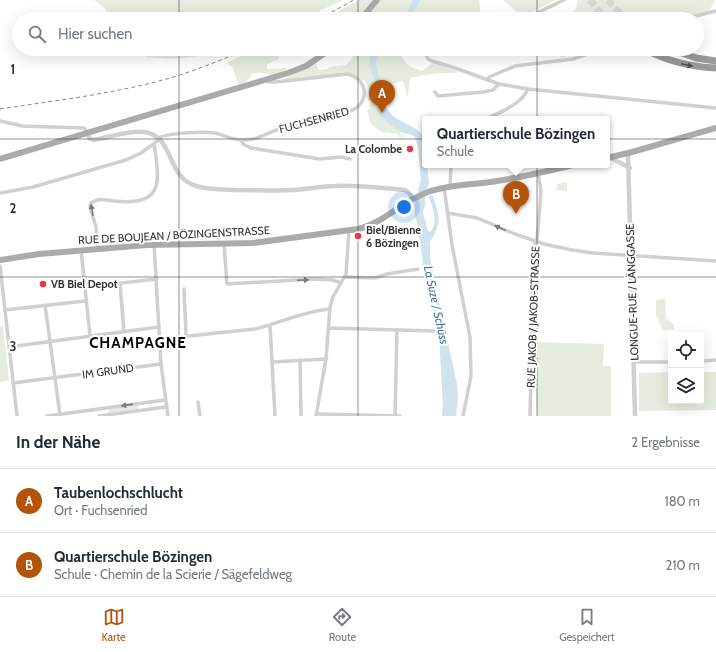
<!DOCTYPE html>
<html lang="de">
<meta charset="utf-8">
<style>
body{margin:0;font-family:Cabin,sans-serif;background:#f6f6f7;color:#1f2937}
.controls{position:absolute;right:12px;bottom:12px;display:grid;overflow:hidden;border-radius:4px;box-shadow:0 4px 16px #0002}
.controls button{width:36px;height:36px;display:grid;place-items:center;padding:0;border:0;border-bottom:1px solid #e0e1e3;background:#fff;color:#1f2937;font:20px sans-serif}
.you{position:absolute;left:404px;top:207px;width:14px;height:14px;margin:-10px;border:3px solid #fff;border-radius:50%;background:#1a73e8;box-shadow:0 0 0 6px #1a73e833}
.badge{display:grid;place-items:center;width:26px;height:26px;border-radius:50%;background:#b45309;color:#fff;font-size:13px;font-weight:700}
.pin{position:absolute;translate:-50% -33px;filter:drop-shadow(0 1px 2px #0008)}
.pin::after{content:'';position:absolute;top:21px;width:14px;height:12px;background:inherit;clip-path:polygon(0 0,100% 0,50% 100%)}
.popup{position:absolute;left:422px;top:116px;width:188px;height:52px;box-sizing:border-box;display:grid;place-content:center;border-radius:4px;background:#fff;filter:drop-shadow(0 1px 3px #0005);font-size:13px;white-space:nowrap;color:#747a83}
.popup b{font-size:15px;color:#1f2937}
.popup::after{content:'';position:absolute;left:50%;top:100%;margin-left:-8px;border:8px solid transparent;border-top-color:#fff}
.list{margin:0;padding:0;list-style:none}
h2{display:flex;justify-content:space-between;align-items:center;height:52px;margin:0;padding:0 16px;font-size:17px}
h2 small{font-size:13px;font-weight:400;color:#747a83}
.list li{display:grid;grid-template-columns:26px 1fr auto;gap:12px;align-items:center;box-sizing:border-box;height:64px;padding:0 16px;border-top:1px solid #e0e1e3}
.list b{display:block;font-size:15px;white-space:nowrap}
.list p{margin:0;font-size:13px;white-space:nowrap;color:#747a83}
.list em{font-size:13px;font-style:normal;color:#747a83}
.icon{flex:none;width:22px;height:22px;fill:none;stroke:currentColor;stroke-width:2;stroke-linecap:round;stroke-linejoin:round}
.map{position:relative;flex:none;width:716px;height:416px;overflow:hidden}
.search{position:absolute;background:#fff;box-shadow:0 4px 16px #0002;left:12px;right:12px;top:12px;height:44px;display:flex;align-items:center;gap:10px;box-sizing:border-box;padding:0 14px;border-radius:22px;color:#747a83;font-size:15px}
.sheet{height:180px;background:#fff}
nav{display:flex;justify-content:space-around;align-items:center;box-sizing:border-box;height:56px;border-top:1px solid #e0e1e3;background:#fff;font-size:11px;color:#747a83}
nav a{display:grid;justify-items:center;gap:2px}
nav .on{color:#b45309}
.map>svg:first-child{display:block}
.green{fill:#e6ecdf}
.water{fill:#cfe2ee}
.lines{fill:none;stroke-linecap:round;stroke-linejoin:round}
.canal{stroke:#cfe2ee;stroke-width:4}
.river{stroke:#cfe2ee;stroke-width:6}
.motorway-tunnel{stroke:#d6d6d6;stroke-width:7;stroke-dasharray:7 3.5;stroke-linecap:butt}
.minor{stroke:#d0d0d0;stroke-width:3.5}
.tertiary{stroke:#d0d0d0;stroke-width:4.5}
.primary{stroke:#ababab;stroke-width:6}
.motorway{stroke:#9a9a9a;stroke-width:7}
.rail{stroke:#888;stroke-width:1;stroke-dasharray:4 3;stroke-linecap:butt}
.oneway{fill:#525252}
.oneway2{fill:#7a7a7a}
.grid{fill:none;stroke:#333;stroke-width:1;stroke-opacity:0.55}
.poi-dot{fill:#e63946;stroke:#fff;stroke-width:1.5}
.labels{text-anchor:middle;stroke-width:4;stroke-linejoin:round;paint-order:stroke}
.street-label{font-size:11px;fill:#333;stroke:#fff}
.poi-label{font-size:11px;font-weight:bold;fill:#333;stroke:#fff;text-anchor:start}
.water-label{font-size:12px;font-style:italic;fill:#3f7597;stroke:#fff}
.district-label{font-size:15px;font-weight:bold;letter-spacing:1px;fill:#000;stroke:#fff}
.grid-label{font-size:13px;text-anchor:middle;font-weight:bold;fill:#333;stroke:#fff;stroke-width:4;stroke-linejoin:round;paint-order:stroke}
</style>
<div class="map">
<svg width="716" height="416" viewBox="0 0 716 416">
<rect width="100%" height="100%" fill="#fff"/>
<g class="green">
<polygon points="94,0 343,0 302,19 111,19 105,8"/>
<polygon points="359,0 375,0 358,19 325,19"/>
<polygon points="381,0 479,0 481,19 366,19"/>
<polygon points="503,0 555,0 523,17"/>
<polygon points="578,0 715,0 708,14 693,19 573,19"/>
<polygon points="138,49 227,49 202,56 170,59 146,57"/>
<polygon points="256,49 259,55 269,49 273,53 278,54 279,58 277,60 267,64 267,69 286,68 286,70 273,76 265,73 253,73 247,81 239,86 232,66 229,66 228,62"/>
<path d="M347,49H403L401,55C407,66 410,67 422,71L432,63L457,71V73H438L410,78L408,98L403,81L382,86L380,116L387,120L400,131L402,138L399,137L398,134L394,133L392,134L386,132L383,133L371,124L367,110L369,109L371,101L368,100C370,93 369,86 364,80L362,81L355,75L304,77L282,80L316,63L318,70L328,69L329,67L346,65L353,57Z"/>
<polygon points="564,49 592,49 560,58"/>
<polygon points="567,182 567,191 556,190 557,184"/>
<polygon points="665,299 666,318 674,325 674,330 663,330 656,315 656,300"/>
<polygon points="3,326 9,380 0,382 0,327"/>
<polygon points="536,342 604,344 603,366 611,366 611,416 537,416"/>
<polygon points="671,372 671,401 701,401 701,372 716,372 716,410 639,411 639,373"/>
<polygon points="138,405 139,409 109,413 108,412 110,409"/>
</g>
<path class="water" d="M382,86L387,109L394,117L416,129L422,134L425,153V165H427L429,183L425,198V207H424L423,213L428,231L435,233L430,242V257L436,288L457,384L458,398L456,416H442L443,404L439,337L422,263H423L420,240L419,239V231L415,214V203L421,180L418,148L415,137C410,133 404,134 399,131C392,127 387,120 380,116L377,102Z"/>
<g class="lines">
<path class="canal" d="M430,236C441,224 436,211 431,197"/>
<g class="river">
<polyline points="406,19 417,0"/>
<path d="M379,49C368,61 374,69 378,82C380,87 380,93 382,98"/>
</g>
<g class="motorway-tunnel">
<polyline points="590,0 605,19"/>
<polyline points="608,0 625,19"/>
</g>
<g class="minor">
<polyline points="524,19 564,0"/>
<polyline points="684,19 716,11"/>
<polyline points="431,49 429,50 426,55 428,59 432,61 455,68 499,84 528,89 716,108"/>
<polyline points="488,80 489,77 494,75 515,66 573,59 601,49"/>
<polyline points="435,92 438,96 483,92 493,90 499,84"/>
<path d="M486,119C500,112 521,105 528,89"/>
<polyline points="0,121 22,126 84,128 88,133"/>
<path d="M159,138C166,133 205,131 215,133C224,135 233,140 242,140C258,141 270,131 285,127C300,122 316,119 332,115C339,113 346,112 353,110C358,107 363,102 364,96C366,85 358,77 348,74L275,82H269L265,80"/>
<polyline points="241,140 243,144 251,148 320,159 341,157 350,159"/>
<polyline points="450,186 451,165"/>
<polyline points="444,187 452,245 470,337 471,376 463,416"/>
<polyline points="0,193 33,187 126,160 141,153 160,139"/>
<polyline points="448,213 477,218 515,234 544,244 572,250 593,253 716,261"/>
<polyline points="154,244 161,364 168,416"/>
<polyline points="224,244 227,284 315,279 333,280 341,283"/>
<path d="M98,248L96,227L90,207L91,203C99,197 105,200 114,201C164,207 160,182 154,144"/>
<polyline points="81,250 90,336"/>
<polyline points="0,266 17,416"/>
<polyline points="345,277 375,278 387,274 418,269"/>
<polyline points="120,283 124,332"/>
<polyline points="85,287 157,279"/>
<polyline points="184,289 186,335"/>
<polyline points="45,305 60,415"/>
<polyline points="5,310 85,301"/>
<polyline points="270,326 275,416"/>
<polyline points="329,328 434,331"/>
<path d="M160,339L255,329C280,323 304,311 330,309"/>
<polyline points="9,347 159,327"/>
<polyline points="300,360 301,416"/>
<polyline points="701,361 716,360"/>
<polyline points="272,362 326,359"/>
<polyline points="634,362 671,362"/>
<polyline points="13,383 161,364"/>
<polyline points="198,402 200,416"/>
<polyline points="317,414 400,416"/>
<polyline points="47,416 165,400"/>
<polyline points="99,416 166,407"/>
<polyline points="316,416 326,359 330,307 333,297 346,274 349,230"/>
<polyline points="395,416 397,330"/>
<polyline points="530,416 534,247 535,242 537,241 541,191 538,173"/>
</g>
<g class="tertiary">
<path d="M88,133L89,138L93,140C109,138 127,130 144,132C175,136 165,176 196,186C208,190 222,189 235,190C253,190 272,191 290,190C305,190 320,186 335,186C358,185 382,188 405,190L409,193L413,199"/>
<polyline points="628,153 635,416"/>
<polyline points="609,157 630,168"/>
</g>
<g class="primary">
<polyline points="361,19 377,0"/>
<polyline points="607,158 632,152 716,128"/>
<polyline points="0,159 288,73 306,66 331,49"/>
<path d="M0,260L39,254L147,245L253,243L358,229C384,223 402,201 428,192C450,184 474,185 497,181C523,177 548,171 573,165"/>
</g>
<g class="motorway">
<path d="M644,49C667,61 691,67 716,68"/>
<polyline points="671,49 696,58 716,61"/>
</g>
<g class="rail">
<polyline points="319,19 354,0"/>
<path d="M0,109C59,100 120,93 177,76C201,68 224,59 248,49"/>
</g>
</g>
<defs><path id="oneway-solid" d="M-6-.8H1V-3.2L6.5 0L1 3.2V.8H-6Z"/></defs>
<use class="oneway" href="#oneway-solid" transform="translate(687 65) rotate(13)"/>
<g class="oneway2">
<use href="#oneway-solid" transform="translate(92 210) rotate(-100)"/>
<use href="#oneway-solid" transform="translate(500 228) rotate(-156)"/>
<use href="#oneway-solid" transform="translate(303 280) rotate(-3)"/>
<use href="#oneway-solid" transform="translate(127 405) rotate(172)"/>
</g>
<path class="grid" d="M179,0V19M358,0V19M537,0V19M179,49V416M358,49V416M537,49V416M0,139H716M0,277H716"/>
<g class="poi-dot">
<circle cx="410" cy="149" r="4"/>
<circle cx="358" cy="236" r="4"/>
<circle cx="43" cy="284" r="4"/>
</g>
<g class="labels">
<g class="street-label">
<text transform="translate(314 120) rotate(-15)" y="4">FUCHSENRIED</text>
<text transform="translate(174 235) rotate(-3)" y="4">RUE DE BOUJEAN / BÖZINGENSTRASSE</text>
<text transform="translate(632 292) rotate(-92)" y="4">LONGUE-RUE / LÄNGGASSE</text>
<text transform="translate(533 317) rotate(-88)" y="4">RUE JAKOB / JAKOB-STRASSE</text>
<text transform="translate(108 371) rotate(-8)" y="4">IM GRUND</text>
</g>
<g class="poi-label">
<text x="402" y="153" text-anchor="end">La Colombe</text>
<text x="366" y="234">Biel/Bienne<tspan x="366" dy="13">6 Bözingen</tspan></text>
<text x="51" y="288">VB Biel Depot</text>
</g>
<g class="water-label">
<text transform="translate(436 305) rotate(78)" y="4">La Suze / Schüss</text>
</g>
<g class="district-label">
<text x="138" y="348">CHAMPAGNE</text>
</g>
</g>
<g class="grid-label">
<text x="13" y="74">1</text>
<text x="13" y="213">2</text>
<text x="13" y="351">3</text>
</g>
</svg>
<div class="controls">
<button><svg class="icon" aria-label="locate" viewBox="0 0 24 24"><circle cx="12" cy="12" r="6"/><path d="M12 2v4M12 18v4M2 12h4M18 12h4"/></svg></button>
<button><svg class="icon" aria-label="layers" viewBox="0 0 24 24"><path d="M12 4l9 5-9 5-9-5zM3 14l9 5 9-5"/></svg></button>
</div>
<div class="you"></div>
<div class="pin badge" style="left:382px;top:113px">A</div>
<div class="pin badge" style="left:516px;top:214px">B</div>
<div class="popup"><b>Quartierschule Bözingen</b>Schule</div>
<div class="search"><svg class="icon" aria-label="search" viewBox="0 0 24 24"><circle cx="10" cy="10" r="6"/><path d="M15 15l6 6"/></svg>Hier suchen</div>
</div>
<section class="sheet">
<h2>In der Nähe<small>2 Ergebnisse</small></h2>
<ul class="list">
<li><span class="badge">A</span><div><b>Taubenlochschlucht</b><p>Ort · Fuchsenried</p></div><em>180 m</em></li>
<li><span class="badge">B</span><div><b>Quartierschule Bözingen</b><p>Schule · Chemin de la Scierie / Sägefeldweg</p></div><em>210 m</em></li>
</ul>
</section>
<nav>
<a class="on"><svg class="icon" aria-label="map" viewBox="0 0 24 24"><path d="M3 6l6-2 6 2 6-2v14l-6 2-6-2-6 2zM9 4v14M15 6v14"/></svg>Karte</a>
<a><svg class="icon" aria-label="directions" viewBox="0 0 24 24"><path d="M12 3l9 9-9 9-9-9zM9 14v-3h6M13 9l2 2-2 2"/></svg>Route</a>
<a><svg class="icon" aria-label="saved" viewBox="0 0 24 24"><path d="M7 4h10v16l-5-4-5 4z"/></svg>Gespeichert</a>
</nav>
